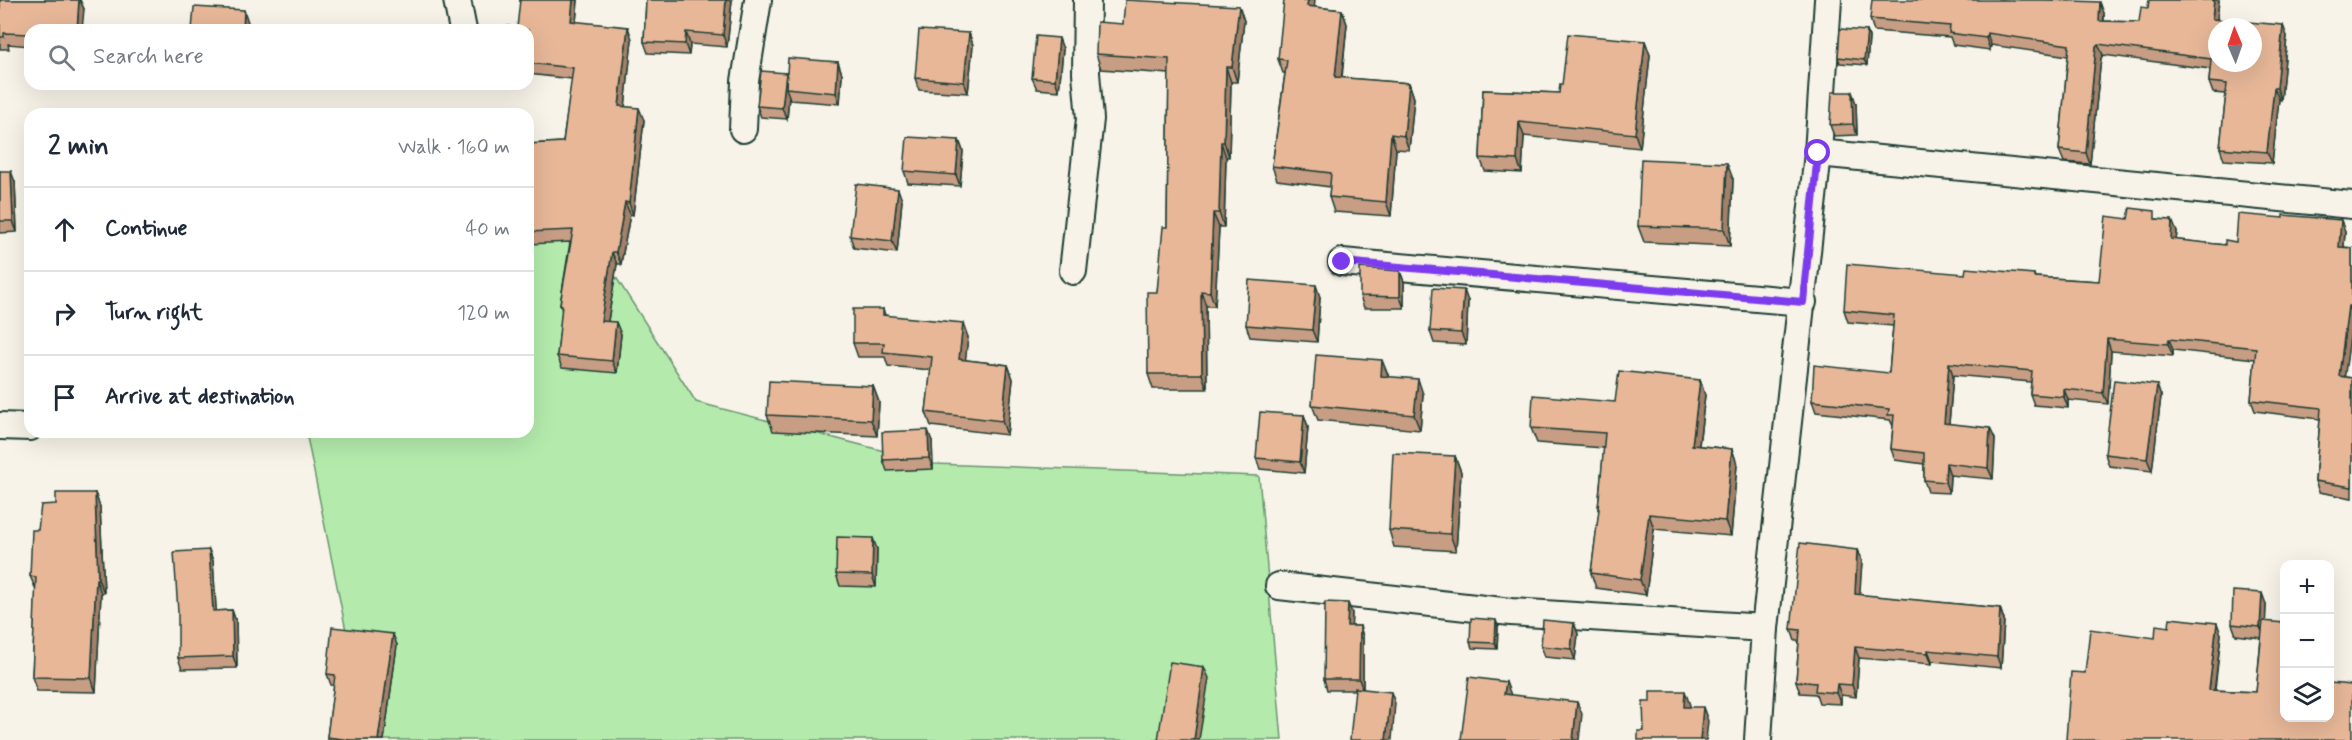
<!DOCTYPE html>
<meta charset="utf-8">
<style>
body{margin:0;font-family:Mynerve,sans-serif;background:#f6f6f7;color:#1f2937}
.controls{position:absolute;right:18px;bottom:18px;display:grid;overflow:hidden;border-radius:12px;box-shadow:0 6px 24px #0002}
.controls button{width:54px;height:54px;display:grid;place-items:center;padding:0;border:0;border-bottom:2px solid #e0e1e3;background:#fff;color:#1f2937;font:30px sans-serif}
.compass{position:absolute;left:2208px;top:18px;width:54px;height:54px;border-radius:50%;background:#fff;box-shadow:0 6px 24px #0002;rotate:358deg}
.stop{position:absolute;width:18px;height:18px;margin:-14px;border:4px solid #7c3aed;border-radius:50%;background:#fff}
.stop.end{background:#7c3aed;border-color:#fff;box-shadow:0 2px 6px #0008}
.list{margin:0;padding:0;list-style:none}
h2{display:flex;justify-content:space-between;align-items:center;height:78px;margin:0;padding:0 24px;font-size:26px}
h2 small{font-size:20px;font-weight:400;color:#747a83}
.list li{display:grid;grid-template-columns:39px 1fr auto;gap:18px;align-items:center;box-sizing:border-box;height:84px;padding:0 24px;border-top:2px solid #e0e1e3}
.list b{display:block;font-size:22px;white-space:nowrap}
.list em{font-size:20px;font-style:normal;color:#747a83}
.icon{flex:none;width:33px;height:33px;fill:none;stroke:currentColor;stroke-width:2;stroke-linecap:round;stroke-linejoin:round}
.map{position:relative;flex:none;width:2352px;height:740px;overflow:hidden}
.search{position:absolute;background:#fff;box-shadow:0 6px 24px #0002;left:24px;top:24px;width:510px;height:66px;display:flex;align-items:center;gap:15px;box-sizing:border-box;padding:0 21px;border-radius:18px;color:#747a83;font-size:22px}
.panel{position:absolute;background:#fff;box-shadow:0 6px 24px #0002;left:24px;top:108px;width:510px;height:330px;border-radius:18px}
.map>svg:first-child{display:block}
.green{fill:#b4ebad;stroke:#6a9470;stroke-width:1.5}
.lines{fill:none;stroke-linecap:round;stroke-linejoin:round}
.minor-casing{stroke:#1f3d34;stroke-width:30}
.minor{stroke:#f7f3e8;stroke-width:26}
.wall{fill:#c79d83;stroke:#1f3d34;stroke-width:1.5}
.shaded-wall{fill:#a2806a;stroke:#1f3d34;stroke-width:1.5}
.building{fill:#e7b798;stroke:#1f3d34;stroke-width:1.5;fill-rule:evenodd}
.route{stroke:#7c3aed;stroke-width:8}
</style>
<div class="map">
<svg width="2352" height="740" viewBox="0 0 2352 740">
<rect width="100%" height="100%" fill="#f7f3e8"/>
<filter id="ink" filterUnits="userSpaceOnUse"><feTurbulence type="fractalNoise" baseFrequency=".0167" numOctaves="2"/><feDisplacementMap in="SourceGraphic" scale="12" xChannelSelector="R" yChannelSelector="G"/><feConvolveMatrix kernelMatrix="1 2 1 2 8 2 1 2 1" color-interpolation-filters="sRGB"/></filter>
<g filter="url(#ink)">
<polygon class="green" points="537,154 696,402 934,464 1259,476 1282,740 368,740 306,432 528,432 528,158"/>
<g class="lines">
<defs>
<g id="minor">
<polyline points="457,0 463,30"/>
<polyline points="743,129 745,81 758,0"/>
<polyline points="1818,153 2352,205"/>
<polyline points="1342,262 1803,302"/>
<polyline points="1073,271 1090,119 1086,73 1087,0"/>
<polyline points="0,426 30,427"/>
<polyline points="1279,586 1511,612 1765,628"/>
<polyline points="1758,740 1765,628 1818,153 1828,0"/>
</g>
</defs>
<use href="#minor" class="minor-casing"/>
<use href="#minor" class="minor"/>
</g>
<g class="wall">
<polygon points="0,0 80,0 84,9 30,30 30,46 8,44 9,49 0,49"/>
<polygon points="520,0 578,0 576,22 632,39 625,107 644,120 633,215 630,214 621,264 617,264 608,321 621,334 617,373 562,368 557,356 562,311 560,304 570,242 528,244 528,144 563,142 572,79 528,74 528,30"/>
<polygon points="646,0 732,0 727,47 690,44 689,55 648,53 644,42"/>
<polygon points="2149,0 2219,0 2217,19 2287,36 2281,100 2279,99 2272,163 2224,160 2220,148 2226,94 2213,93 2209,82 2210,69 2103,55 2101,58 2090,164 2064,162 2059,150 2068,56 1991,45 1990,50 1953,45 1950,37 1874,31 1870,19 2104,13 2104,21 2139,22 2148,8"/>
<polygon points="1239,6 1244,21 1237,82 1231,82 1229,157 1226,157 1224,227 1219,227 1215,306 1206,306 1207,389 1153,389 1148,374 1157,292 1167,227 1169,74 1101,69 1096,54 1123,24"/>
<polygon points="1314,7 1342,10 1347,24 1342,78 1409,83 1414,98 1409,150 1396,149 1391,216 1334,212 1329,197 1330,187 1277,180 1272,166 1285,73 1283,73 1278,59"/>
<polygon points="1867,31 1869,37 1867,65 1840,63 1838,57"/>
<polygon points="969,33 973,45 968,93 919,90 915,78"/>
<polygon points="1645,41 1650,55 1640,148 1524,136 1522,173 1485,171 1480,158 1483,90 1559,93 1562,85"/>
<polygon points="1063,49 1059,91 1037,89 1032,78"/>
<polygon points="838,62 842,74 840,104 790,100 789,96 787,119 761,117 757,106 786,73 787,76"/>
<polygon points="1852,92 1856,104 1857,135 1834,136 1830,125"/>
<polygon points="959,140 963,151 960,186 908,183 904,171"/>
<polygon points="0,171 15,182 17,232 0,233"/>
<polygon points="1733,179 1730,246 1644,242 1638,226"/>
<polygon points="902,200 897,253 854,248 850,236"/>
<polygon points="2128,219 2158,219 2177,232 2176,240 2225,245 2236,242 2345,231 2344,247 2352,248 2352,322 2344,377 2352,378 2352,498 2319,492 2315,481 2320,419 2255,411 2251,400 2255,359 2173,350 2173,356 2111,351 2108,404 2068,400 2068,408 2034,405 2030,394 2031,382 1953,375 1949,424 1995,439 1993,479 1950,475 1949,493 1928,492 1924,480 1924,464 1895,460 1891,449 1893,426 1890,420 1816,412 1812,401 1889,373 1893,326 1848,322 1844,310 1965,274 2034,274 2035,277 2099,281"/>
<polygon points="1400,271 1404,282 1404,308 1364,308 1360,296"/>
<polygon points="1320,297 1317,342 1250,337 1246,325"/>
<polygon points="1468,301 1466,345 1434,343 1430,331"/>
<polygon points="883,309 885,315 968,337 965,360 1008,365 1013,379 1007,435 931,426 926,412 931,370 888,366 885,357 858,357 853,343"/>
<polygon points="1388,375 1387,377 1423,394 1420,430 1318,420 1312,405"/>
<polygon points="1700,380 1705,395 1699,446 1732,449 1737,464 1731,536 1654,529 1646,595 1596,588 1591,573 1599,512 1598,509 1604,448 1537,443 1531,428 1615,402"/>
<polygon points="873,386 879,402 877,436 773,431 767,415"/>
<polygon points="2161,396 2152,471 2109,466 2105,454"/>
<polygon points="1304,415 1308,427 1304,473 1260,469 1256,458"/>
<polygon points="932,441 933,469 887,471 883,460"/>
<polygon points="1455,456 1461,472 1456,551 1394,547 1389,530"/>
<polygon points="95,493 100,507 104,593 101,593 96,692 37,691 32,677 36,590 30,576 38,530 56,504"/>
<polygon points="877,549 876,587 840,586 836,574"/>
<polygon points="209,550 213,561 216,611 232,610 236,622 237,668 182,669 178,658"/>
<polygon points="1857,550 1862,561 1859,595 2000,608 2004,620 2001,668 1932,661 1932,664 1859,658 1856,697 1841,695 1841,704 1819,703 1816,694 1800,693 1796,681 1799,641 1795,641 1791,629"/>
<polygon points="2266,604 2265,621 2284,717 2352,740 2085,673 2155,638 2221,634 2215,690 2256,692 2261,638 2236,635 2232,624"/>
<polygon points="1352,613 1351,626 1360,626 1363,637 1363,689 1395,703 1355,690 1327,690 1324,679"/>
<polygon points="1574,623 1578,634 1575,660 1545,657 1541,646"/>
<polygon points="1498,626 1497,649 1472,648 1470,642"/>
<polygon points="397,645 384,740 328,740 327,737 334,686 331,685 327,674"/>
</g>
<g class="shaded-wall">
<polygon points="79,0 80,0 84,9 82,30 77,30"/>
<polygon points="573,0 578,0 575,33 571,21"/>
<polygon points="726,0 732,0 727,47 723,35"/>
<polygon points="1308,0 1315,0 1313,20 1307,6"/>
<polygon points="2214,0 2219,0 2216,30 2212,19"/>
<polygon points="2100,2 2104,13 2103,32 2099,21"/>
<polygon points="1239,6 1244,21 1237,82 1232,67"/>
<polygon points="244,10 248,22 248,30 243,30"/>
<polygon points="1342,10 1347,24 1340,91 1335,77"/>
<polygon points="2283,25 2287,36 2281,100 2277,88"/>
<polygon points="628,27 632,39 624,118 619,106"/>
<polygon points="1867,31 1869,37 1867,65 1864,60"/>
<polygon points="686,32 690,44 689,55 685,44"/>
<polygon points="969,33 973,45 968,93 964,82"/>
<polygon points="1987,33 1991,45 1990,50 1986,38"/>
<polygon points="1059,38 1063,49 1059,91 1055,80"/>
<polygon points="1645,41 1650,55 1640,148 1635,134"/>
<polygon points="2098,44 2103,55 2101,58 2090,164 2086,153 2096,46"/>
<polygon points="838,62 842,74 840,104 836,93"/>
<polygon points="1226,67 1231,82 1229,157 1224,142"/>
<polygon points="786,73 790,85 786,88 789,96 787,119 782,108"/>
<polygon points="1409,83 1414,98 1409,150 1404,136"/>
<polygon points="2274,88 2279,99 2272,163 2267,152"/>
<polygon points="1852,92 1856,104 1857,135 1853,124"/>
<polygon points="639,108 644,120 633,215 629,203"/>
<polygon points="1519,122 1524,136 1522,173 1517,160"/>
<polygon points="1391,134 1396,149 1391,216 1386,202"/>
<polygon points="959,140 963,151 960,186 956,175"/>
<polygon points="1221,142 1226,157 1224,227 1219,213"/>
<polygon points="1727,163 1733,179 1730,246 1724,229"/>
<polygon points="11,171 15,182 17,232 13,221"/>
<polygon points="898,189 902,200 897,253 892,241"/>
<polygon points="625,202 630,214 621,264 616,252"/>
<polygon points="1213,213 1219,227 1215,306 1210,292"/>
<polygon points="2172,220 2177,232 2175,250 2171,239"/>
<polygon points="2341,220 2345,231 2343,258 2339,247"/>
<polygon points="612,252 617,264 606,333 601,321"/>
<polygon points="1400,271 1404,282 1404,308 1400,297"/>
<polygon points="1316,285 1320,297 1317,342 1312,330"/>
<polygon points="1464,290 1468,301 1466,345 1461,333"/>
<polygon points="1201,291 1206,306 1207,389 1202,374"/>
<polygon points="2348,306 2352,316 2352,322 2343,388 2339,376"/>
<polygon points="616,322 621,334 617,373 612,361"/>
<polygon points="963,323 968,337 964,373 959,359"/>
<polygon points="2107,339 2111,351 2108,404 2103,393"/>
<polygon points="2169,339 2173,350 2173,356 2168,344"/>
<polygon points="1382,360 1388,375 1386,391 1381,376"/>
<polygon points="1949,363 1953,375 1948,435 1944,423"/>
<polygon points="1008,365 1013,379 1007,435 1002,421"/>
<polygon points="1418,379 1423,394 1420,430 1414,415"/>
<polygon points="1700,380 1705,395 1697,460 1692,445"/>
<polygon points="2157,385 2161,396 2152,471 2147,459"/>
<polygon points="873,386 879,402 877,436 871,420"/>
<polygon points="2064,389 2068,400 2068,408 2064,397"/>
<polygon points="1304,415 1308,427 1304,473 1300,462"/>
<polygon points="1990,428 1995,439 1993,479 1988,468"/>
<polygon points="928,430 932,441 933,469 929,458"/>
<polygon points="1732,449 1737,464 1731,536 1725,521"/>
<polygon points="1455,456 1461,472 1456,551 1450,534"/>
<polygon points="1946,463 1950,475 1949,493 1945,482"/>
<polygon points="95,493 100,507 104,593 98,579"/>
<polygon points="1649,514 1654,529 1646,595 1640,580"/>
<polygon points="873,538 877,549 876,587 872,575"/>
<polygon points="209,550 213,561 217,622 213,611"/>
<polygon points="1857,550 1862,561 1859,606 1855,594"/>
<polygon points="96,579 101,593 96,692 91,678"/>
<polygon points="2262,593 2266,604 2265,638 2260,627"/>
<polygon points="1348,603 1352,613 1351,636 1347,626"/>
<polygon points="2000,608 2004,620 2001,668 1997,657"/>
<polygon points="232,610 236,622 237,668 233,656"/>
<polygon points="1496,620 1498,626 1497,649 1495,643"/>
<polygon points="1574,623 1578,634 1575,660 1571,649"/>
<polygon points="2217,623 2221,634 2213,701 2209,690"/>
<polygon points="1360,626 1363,637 1363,690 1359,679"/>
<polygon points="393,634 397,645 384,740 378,740"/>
<polygon points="1855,647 1859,658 1856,697 1852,685"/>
<polygon points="1928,650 1932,661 1932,664 1928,653"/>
<polygon points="1204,667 1209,678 1199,740 1194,740"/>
<polygon points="1506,682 1511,695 1509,707 1504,694"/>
<polygon points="1837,684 1841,695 1841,704 1836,693"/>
<polygon points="1685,691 1690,705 1689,721 1684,707"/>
<polygon points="1391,692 1395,703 1392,740 1386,740"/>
<polygon points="1577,702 1582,714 1579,740 1573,740"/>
<polygon points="1703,707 1708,721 1706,740 1700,740"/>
</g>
<g class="building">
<polygon points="0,0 79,0 77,30 30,30 30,34 4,33 4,37 0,37"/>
<polygon points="520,0 573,0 571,21 628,27 619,106 639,108 629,203 625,202 616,252 612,252 601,321 616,322 612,361 557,356 562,305 560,304 573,230 528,232 528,144 563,142 573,68 528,63 528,30 508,30 508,26 517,28"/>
<polygon points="646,0 726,0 723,35 686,32 685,44 644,42"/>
<polygon points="1125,0 1239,6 1232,67 1226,67 1224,142 1221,142 1219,213 1213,213 1210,292 1201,291 1202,374 1148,374 1147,292 1157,292 1163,227 1167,227 1169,59 1096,54 1097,22 1123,24"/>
<polygon points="1284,0 1308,0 1307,6 1342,10 1335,77 1409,83 1404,136 1391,134 1386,202 1329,197 1331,173 1272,166 1287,60 1278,59"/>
<path d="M1872,0H2045L2100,2L2099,21L2139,22L2141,7L2148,8L2149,0H2214L2212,19L2283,25L2277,88H2274L2267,152L2220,148L2227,84L2209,82L2211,59L2098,44L2096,46L2086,153L2059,150L2069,45L1987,33L1986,38L1949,33L1950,26L1870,19ZM2217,27H2253V63H2217Z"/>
<polygon points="194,7 244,10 243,30 192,30"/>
<polygon points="1840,29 1867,31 1864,60 1838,57"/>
<polygon points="919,30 969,33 964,82 915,78"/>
<polygon points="1568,34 1645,41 1635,134 1519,122 1517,160 1480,158 1483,90 1559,93 1560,84 1562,85"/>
<polygon points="1036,36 1059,38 1055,80 1032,78"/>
<polygon points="788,58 838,62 836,93 786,88"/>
<polygon points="761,71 786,73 782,108 757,106"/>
<polygon points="1832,92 1852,92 1853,124 1830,125"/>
<polygon points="907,137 959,140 956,175 904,171"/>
<polygon points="1641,159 1727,163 1724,229 1638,226"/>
<polygon points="0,171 11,171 13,221 0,221"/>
<polygon points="856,184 898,189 892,241 850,236"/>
<polygon points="2130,208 2155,211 2155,219 2172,220 2171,239 2225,245 2225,240 2236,242 2238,214 2283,218 2283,215 2341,220 2339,247 2352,248 2352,306 2348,306 2339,376 2352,378 2352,487 2315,481 2321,408 2251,400 2256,348 2169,339 2168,344 2107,339 2103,393 2064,389 2064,397 2030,394 2032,371 1949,363 1944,423 1990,428 1988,468 1946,463 1945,482 1924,480 1924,453 1891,449 1894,415 1888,415 1889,409 1812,401 1814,365 1889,373 1894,315 1844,310 1847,264 1965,274 1966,268 2034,274 2034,277 2099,281 2106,216 2128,219"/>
<polygon points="1360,268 1400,271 1400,297 1360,296"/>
<polygon points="1249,280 1316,285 1312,330 1246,325"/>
<polygon points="1433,288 1464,290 1461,333 1430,331"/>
<polygon points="853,309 883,309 883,315 963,323 959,359 1008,365 1002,421 926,412 932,357 883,352 884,343 853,343"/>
<polygon points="1316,355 1382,360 1381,376 1418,379 1414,415 1312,405"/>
<polygon points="1619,371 1700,380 1692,445 1732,449 1725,521 1649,514 1640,580 1591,573 1599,509 1598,509 1605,433 1531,428 1533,395 1615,402"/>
<polygon points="2114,380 2157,385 2147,459 2105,454"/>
<polygon points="769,381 873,386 871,420 767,415"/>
<polygon points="1260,412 1304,415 1300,462 1256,458"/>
<polygon points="928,430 929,458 883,460 882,432"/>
<polygon points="1393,453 1455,456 1450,534 1389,530"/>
<polygon points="56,493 95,493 98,579 96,579 91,678 32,677 36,577 30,576 32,530 38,530 41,505 56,504"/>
<polygon points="837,537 873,538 872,575 836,574"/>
<polygon points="1800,543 1857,550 1855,594 2000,608 1997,657 1928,650 1928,653 1855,647 1852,685 1837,684 1836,693 1815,691 1816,683 1796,681 1800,630 1791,629"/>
<polygon points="209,550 213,611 232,610 233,656 178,658 178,612 174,552"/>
<polygon points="2233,591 2262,593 2260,627 2232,624"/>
<polygon points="1325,602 1348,603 1347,626 1360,626 1359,679 1324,679"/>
<polygon points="1471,618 1496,620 1495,643 1470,642"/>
<polygon points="2170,618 2217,623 2209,690 2256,692 2263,621 2284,623 2284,717 2330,717 2330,683 2352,685 2352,740 2066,740 2071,672 2085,673 2090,629 2155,638 2156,625 2169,627"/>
<polygon points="1543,620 1574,623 1571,649 1541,646"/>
<polygon points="332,627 393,634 378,740 351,740 327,737 335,675 327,674"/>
<polygon points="1170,662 1204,667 1194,740 1158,740"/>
<polygon points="1469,677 1506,682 1504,694 1577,702 1573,740 1461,740"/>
<polygon points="1355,688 1391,692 1386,740 1350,740"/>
<polygon points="1650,691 1685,691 1684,707 1703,707 1700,740 1638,740 1638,731 1644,731 1643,702 1650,702"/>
</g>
</g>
<g class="lines" filter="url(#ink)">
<polyline class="route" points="1342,262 1803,302 1818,153"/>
</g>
</svg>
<div class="controls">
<button>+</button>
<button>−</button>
<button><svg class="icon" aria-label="layers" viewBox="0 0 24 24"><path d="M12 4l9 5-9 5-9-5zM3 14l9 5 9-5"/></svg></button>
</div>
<svg class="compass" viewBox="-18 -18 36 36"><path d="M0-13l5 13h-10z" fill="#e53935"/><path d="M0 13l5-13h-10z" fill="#747a83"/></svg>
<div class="stop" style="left:1818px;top:153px"></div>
<div class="stop end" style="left:1342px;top:262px"></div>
<div class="search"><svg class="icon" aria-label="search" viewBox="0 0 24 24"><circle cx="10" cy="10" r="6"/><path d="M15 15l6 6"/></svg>Search here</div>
<section class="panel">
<h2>2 min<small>Walk · 160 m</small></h2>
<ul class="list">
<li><svg class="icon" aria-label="ahead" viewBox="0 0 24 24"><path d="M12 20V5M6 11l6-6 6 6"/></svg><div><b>Continue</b></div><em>40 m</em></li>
<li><svg class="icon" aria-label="right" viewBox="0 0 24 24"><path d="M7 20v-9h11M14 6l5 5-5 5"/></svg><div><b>Turn right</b></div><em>120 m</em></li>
<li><svg class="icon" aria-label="arrive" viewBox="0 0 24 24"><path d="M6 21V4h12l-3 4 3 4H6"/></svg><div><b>Arrive at destination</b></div></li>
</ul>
</section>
</div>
